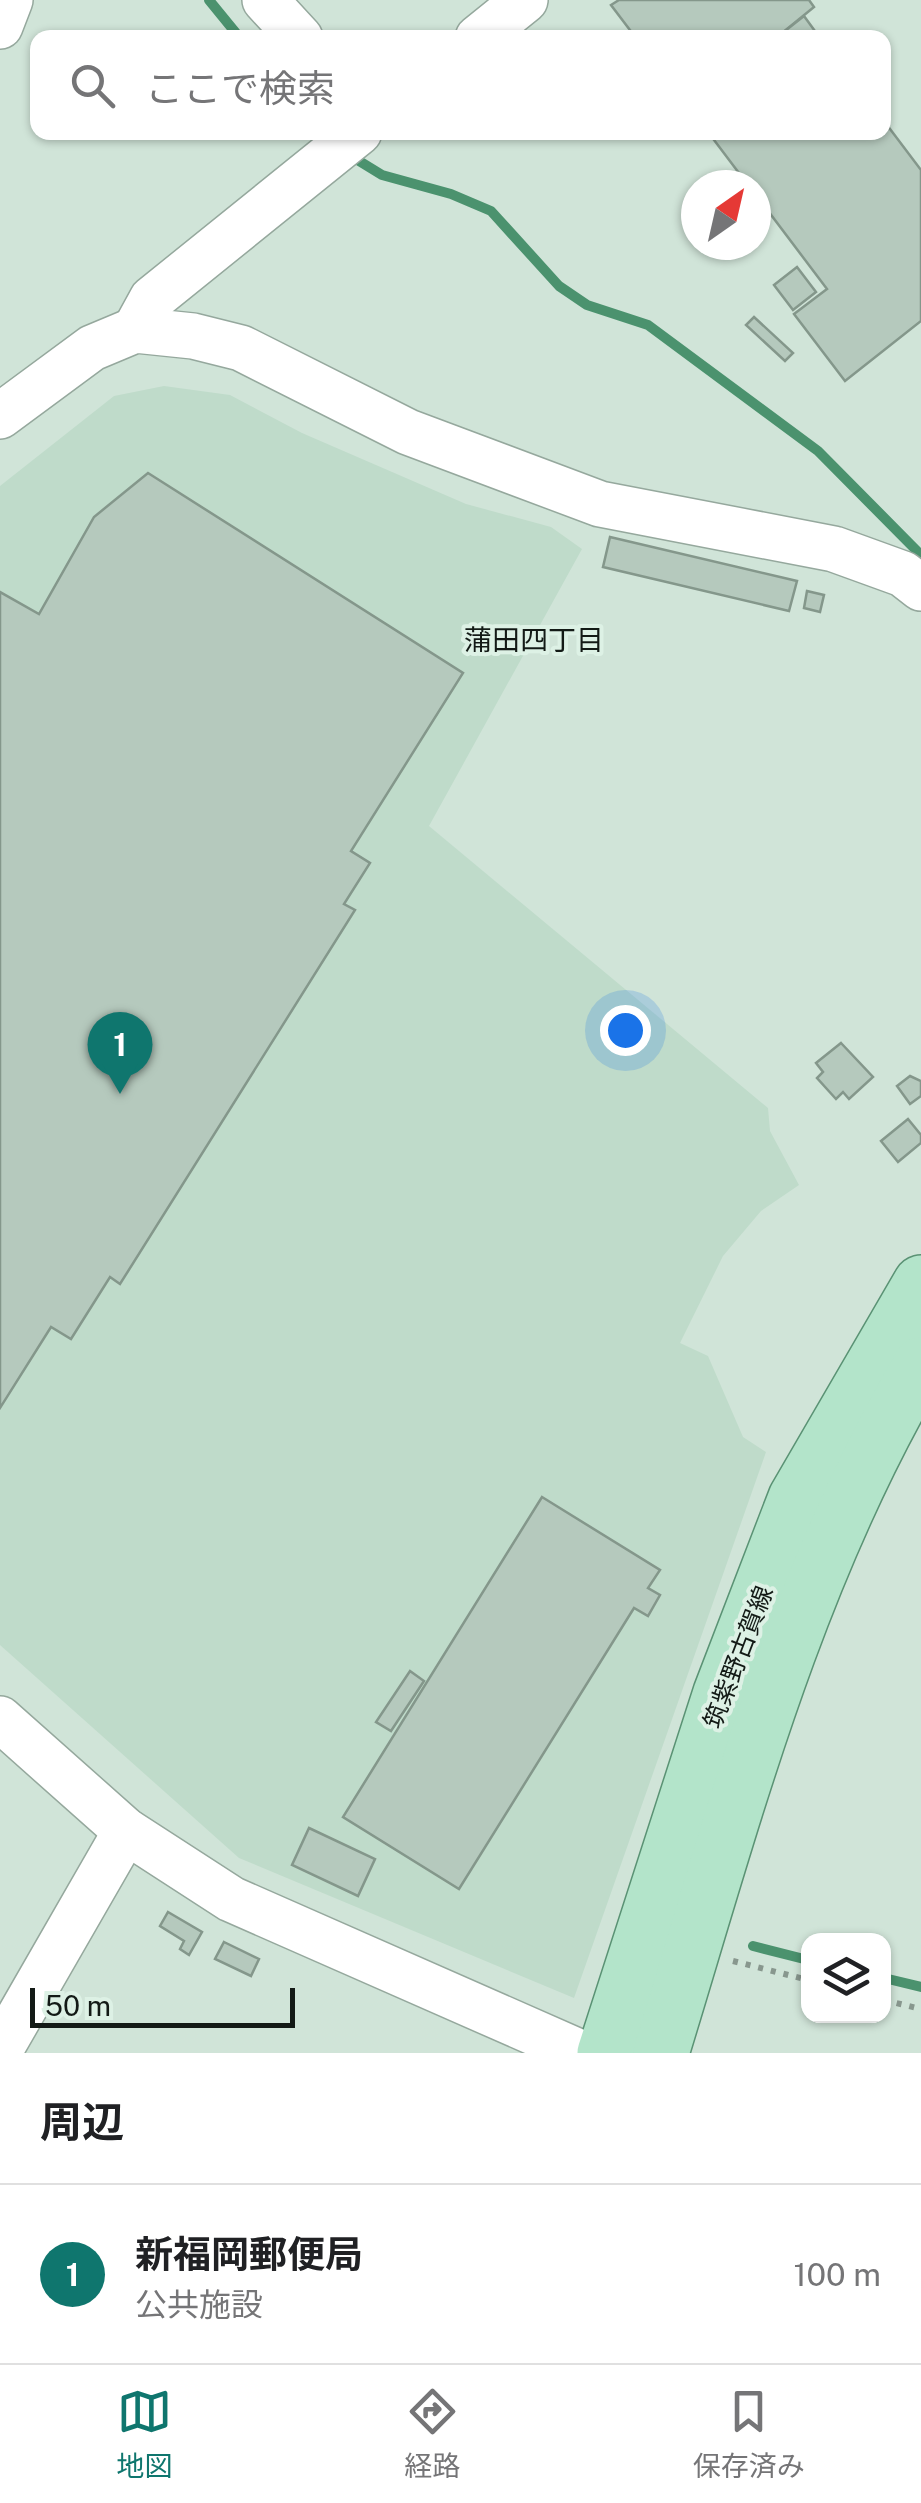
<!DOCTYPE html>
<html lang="ja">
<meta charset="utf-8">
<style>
body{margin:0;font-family:"Public Sans","Noto Sans JP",sans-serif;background:#f2f2f2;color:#202124}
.controls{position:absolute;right:30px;bottom:30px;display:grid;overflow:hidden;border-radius:20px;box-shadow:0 2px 8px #0004}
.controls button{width:90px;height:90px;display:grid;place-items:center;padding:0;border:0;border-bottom:2px solid #e0e0e0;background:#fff;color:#202124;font:50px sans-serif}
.compass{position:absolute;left:681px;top:170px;width:90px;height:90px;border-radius:50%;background:#fff;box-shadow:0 2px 8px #0004;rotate:34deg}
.scale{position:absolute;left:30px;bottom:25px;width:265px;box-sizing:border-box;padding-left:10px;border:5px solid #131a16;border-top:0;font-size:28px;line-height:35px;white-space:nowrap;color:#131a16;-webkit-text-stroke:8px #ddf1e5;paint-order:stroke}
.you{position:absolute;left:625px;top:1030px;width:35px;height:35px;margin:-25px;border:8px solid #fff;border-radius:50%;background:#1a73e8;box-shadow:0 0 0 15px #1a73e833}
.badge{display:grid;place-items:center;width:65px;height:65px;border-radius:50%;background:#0f766e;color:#fff;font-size:32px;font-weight:700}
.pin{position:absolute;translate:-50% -82px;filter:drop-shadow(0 2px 5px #0008)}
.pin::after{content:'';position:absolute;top:52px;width:35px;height:30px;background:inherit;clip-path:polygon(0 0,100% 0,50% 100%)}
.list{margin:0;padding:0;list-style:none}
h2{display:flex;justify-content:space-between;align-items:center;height:130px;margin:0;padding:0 40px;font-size:42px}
h2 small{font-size:32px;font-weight:400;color:#757577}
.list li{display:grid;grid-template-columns:65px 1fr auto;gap:30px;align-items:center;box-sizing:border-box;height:180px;padding:0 40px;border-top:2px solid #e0e0e0}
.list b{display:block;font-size:38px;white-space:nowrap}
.list p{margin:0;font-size:32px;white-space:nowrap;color:#757577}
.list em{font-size:32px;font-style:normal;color:#757577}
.icon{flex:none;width:55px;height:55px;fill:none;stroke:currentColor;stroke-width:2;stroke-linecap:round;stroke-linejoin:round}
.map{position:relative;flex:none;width:921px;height:2053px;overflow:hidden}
.search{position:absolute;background:#fff;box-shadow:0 2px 8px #0004;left:30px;right:30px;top:30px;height:110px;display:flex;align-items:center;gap:25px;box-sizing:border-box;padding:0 35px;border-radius:20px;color:#757577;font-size:38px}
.sheet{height:310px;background:#fff}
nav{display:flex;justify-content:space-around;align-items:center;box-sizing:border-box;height:140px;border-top:2px solid #e0e0e0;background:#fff;font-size:28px;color:#757577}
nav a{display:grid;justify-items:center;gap:5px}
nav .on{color:#0f766e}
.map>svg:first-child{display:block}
.built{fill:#bfdbca}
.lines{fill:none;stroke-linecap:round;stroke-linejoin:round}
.stream{stroke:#4b926e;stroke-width:10}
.building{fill:#b5c9bd;stroke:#84978b;stroke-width:2.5}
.minor-casing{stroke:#95a89d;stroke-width:48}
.major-casing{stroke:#5a9274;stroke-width:58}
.path{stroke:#88978e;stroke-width:6;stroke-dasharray:5 8;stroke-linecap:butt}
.minor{stroke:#fff;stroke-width:45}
.major{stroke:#b3e4ca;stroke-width:55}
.labels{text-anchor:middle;stroke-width:8;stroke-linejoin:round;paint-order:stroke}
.street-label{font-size:25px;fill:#131a16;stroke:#ddf1e5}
.neighbourhood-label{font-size:28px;fill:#131a16;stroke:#ddf1e5}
</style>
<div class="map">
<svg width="921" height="2053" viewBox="0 0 921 2053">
<rect width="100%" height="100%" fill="#d0e4d8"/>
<polygon class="built" points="164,386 230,395 302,433 466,504 551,527 582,549 429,826 768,1108 770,1131 799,1185 761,1211 723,1256 680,1343 708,1356 743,1437 766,1452 574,1998 239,1858 0,1645 0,486 114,396"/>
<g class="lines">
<g class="stream">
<polyline points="209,0 240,38"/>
<polyline points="351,156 382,175 451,194 491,211 559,286 587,305 648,325 818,451 921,555"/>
<polyline points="753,1946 808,1960"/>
<polyline points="884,1978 921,1987"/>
</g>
</g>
<g class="building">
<polygon points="619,0 809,0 814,7 776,38 636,38 611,5"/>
<polygon points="804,16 820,38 776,38"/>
<polygon points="884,121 921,170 921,321 845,381 794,314 827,289 756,195 756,185 748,185 708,132 884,132"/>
<polygon points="797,267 816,292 793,310 774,285"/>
<polygon points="754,317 793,353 785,361 746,325"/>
<polygon points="148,473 463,673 351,851 370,863 344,904 355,910 120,1284 110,1277 71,1339 51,1327 0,1408 0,592 39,614 94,517"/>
<polygon points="610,537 797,581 789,611 603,567"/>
<polygon points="807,591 824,595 820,612 804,608"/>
<polygon points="841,1043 873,1077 849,1099 843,1092 836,1099 817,1078 823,1072 816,1063"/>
<polygon points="910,1076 921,1081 921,1096 910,1104 897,1086"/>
<polygon points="908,1119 921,1135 921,1143 898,1162 881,1141"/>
<polygon points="542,1497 660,1570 648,1588 660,1595 648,1616 634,1608 459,1889 343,1817"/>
<polygon points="410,1671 424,1681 391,1731 376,1722"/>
<polygon points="309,1828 375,1859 358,1896 292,1865"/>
<polygon points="168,1912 202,1932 189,1955 180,1949 184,1941 160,1926"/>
<polygon points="224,1942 259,1959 251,1976 215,1959"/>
</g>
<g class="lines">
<defs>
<g id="minor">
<polyline points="265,0 300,38"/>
<polyline points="0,26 10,0"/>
<polyline points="478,38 525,0"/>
<polyline points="135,330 152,299 359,132"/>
<polyline points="0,416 92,348 135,330 193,336 241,348 408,432 600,504 834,549 903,574 921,588"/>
<polyline points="0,1719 126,1831 231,1899 581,2053"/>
<polyline points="0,2050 126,1831"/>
</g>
<g id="major">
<polyline points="605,2053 721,1693 796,1498 921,1283"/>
<path d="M661,2053C733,1818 795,1578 921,1365"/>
</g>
</defs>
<use href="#minor" class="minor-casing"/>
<use href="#major" class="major-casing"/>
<g class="path">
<polyline points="733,1961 808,1980"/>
<polyline points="884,2000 921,2009"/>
</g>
<use href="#minor" class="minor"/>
<use href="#major" class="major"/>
</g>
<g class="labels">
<g class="street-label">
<text transform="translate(738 1657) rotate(-69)" y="9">筑紫野古賀線</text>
</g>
<g class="neighbourhood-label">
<text x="534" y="650">蒲田四丁目</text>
</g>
</g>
</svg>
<div class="controls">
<button><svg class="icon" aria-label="layers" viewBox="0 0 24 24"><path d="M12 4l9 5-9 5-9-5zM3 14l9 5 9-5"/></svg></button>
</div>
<svg class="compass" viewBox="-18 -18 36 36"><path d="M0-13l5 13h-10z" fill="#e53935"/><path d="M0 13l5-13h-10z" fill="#757577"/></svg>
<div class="scale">50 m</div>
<div class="you"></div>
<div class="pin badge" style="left:120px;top:1094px">1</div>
<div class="search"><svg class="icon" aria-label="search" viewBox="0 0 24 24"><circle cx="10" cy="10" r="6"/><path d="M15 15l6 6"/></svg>ここで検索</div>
</div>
<section class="sheet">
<h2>周辺<small></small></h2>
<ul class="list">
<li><span class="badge">1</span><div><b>新福岡郵便局</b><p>公共施設</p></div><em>100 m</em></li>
</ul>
</section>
<nav>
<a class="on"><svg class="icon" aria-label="map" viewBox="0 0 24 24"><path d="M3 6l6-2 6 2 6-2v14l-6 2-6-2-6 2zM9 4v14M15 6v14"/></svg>地図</a>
<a><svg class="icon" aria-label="directions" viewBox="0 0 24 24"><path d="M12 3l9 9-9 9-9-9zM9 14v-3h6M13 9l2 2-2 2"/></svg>経路</a>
<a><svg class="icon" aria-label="saved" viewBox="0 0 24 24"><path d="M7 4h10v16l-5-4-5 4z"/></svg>保存済み</a>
</nav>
